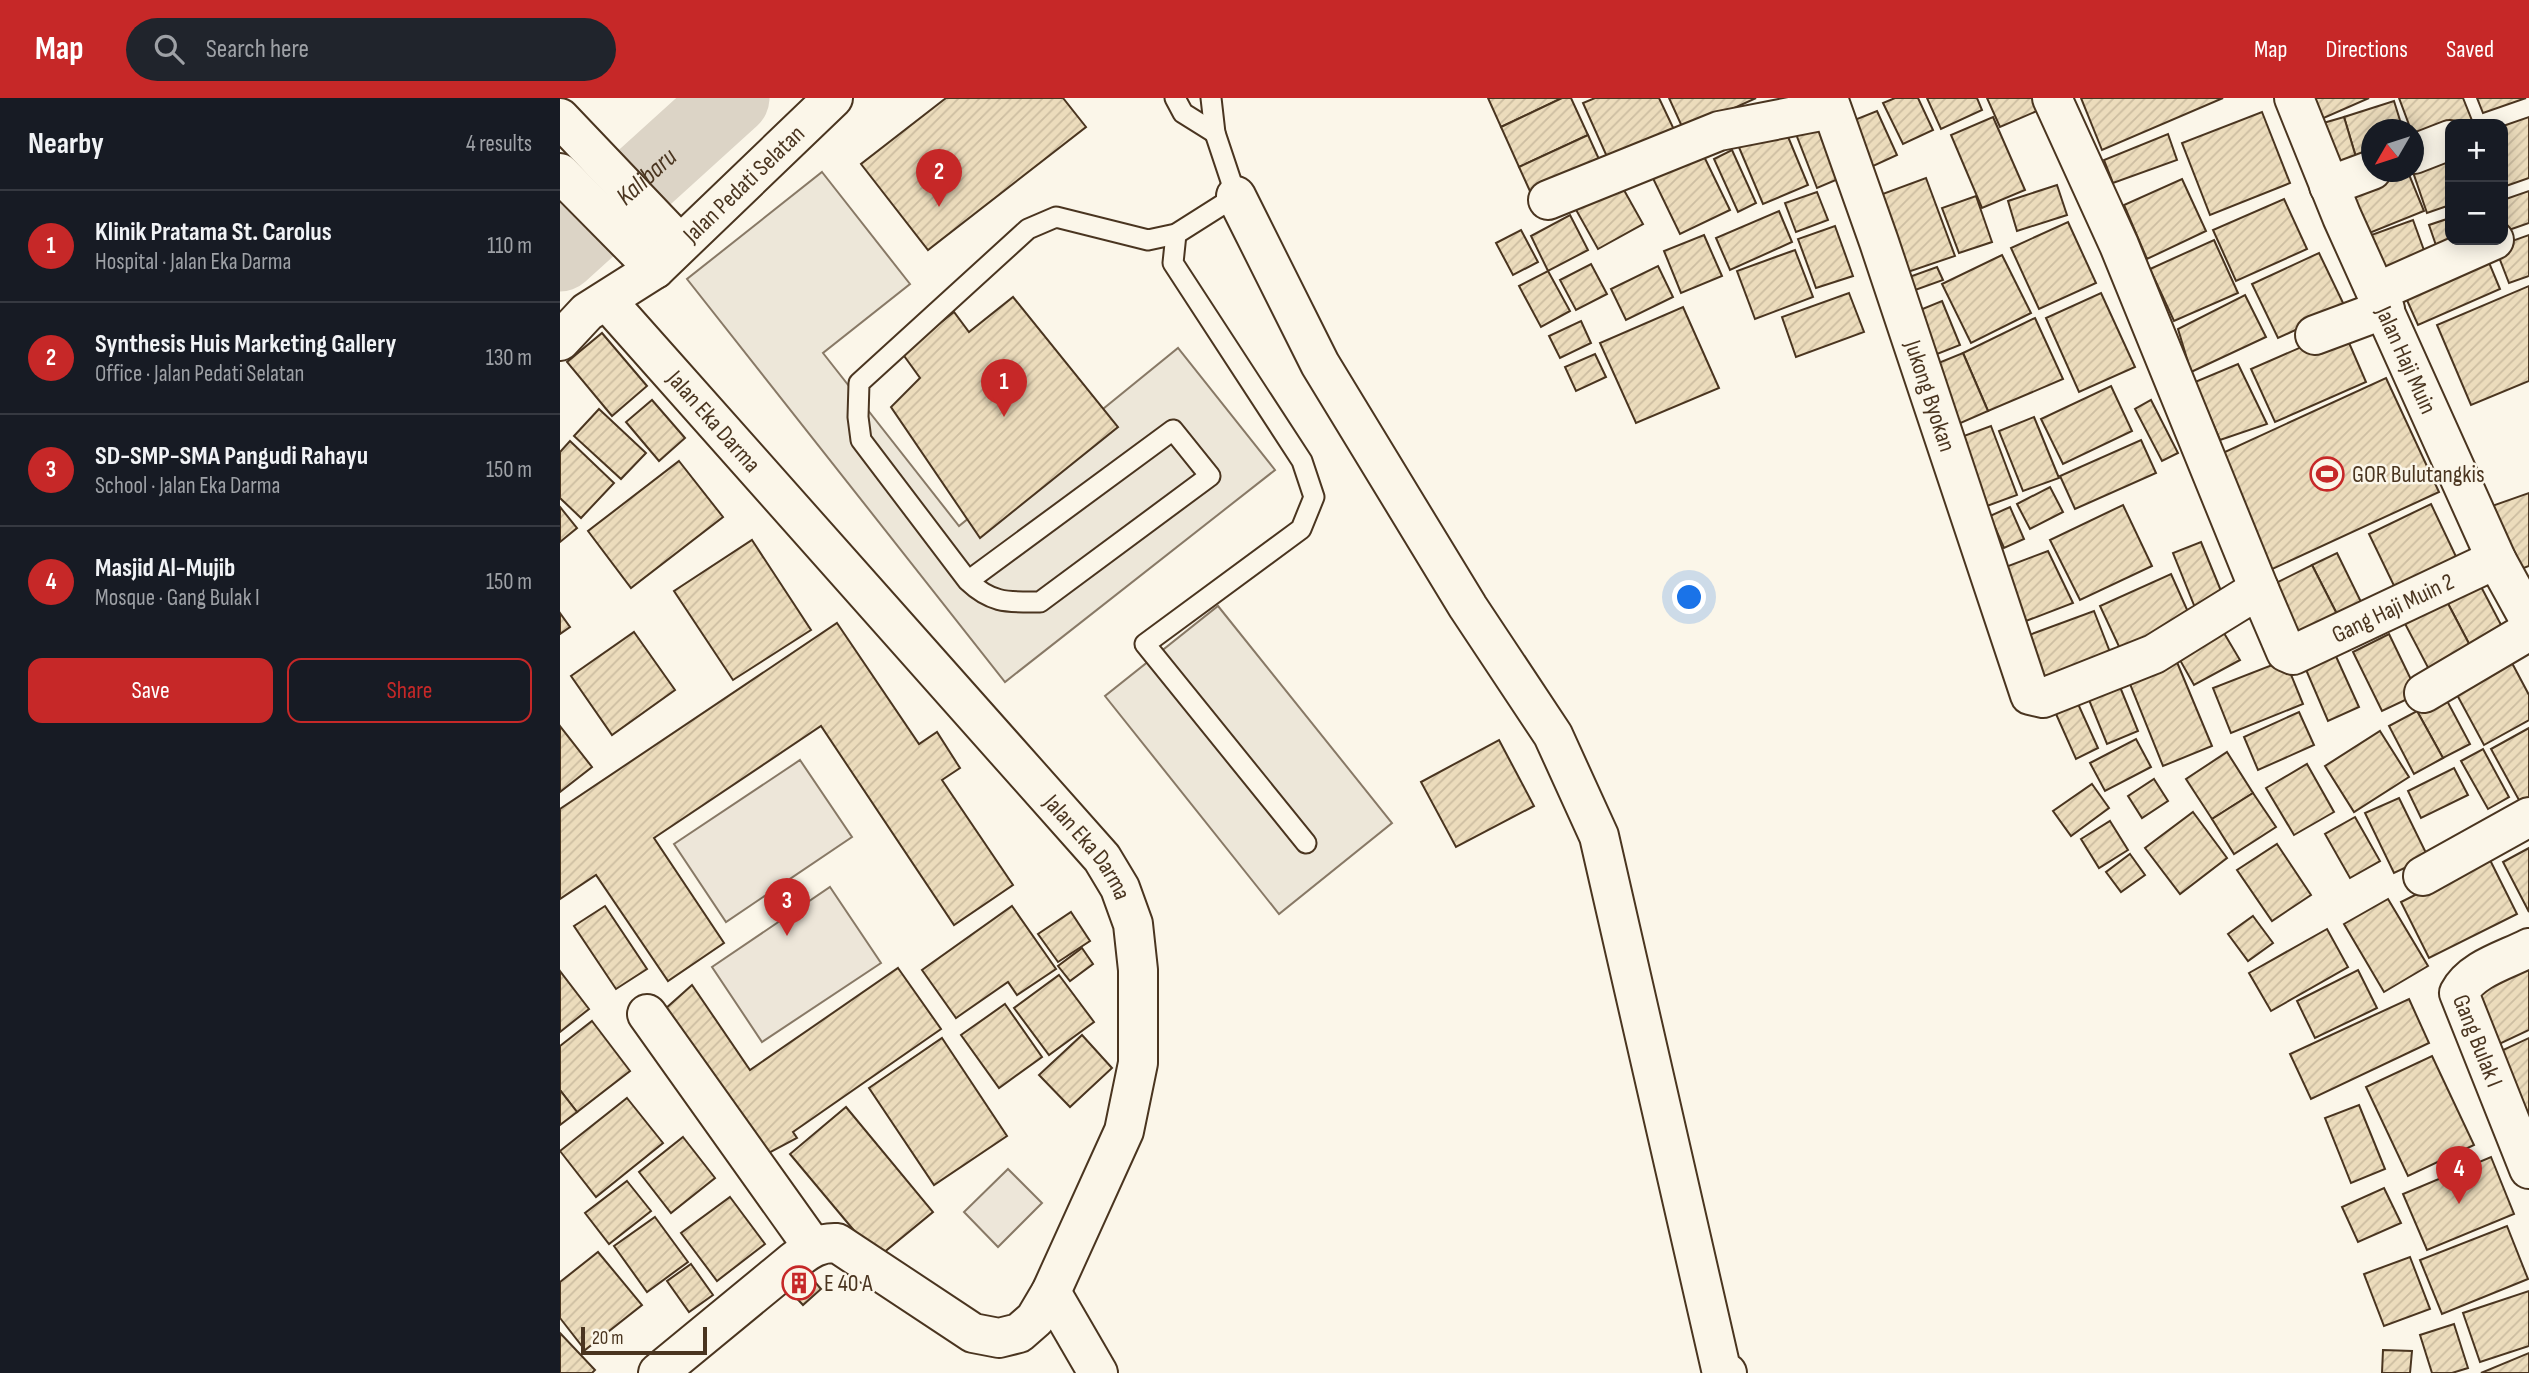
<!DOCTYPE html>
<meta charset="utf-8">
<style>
body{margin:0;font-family:"Sofia Sans Condensed",sans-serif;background:#20242c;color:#f1f3f6}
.controls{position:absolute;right:21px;top:21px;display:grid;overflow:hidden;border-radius:14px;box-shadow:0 4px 18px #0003}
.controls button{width:63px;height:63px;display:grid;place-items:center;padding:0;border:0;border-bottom:2px solid #363941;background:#171b24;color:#f1f3f6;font:35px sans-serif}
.compass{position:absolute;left:1801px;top:21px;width:63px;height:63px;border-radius:50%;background:#171b24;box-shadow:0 4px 18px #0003;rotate:231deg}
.scale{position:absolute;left:21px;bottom:18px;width:126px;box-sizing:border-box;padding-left:7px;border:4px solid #4a3520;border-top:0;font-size:19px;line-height:24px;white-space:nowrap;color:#4a3520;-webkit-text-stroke:5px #fbf6e9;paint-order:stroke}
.you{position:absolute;left:1130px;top:500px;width:24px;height:24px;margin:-18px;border:5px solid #fff;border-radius:50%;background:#1a73e8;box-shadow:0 0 0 10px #1a73e833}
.badge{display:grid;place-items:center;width:46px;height:46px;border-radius:50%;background:#c62828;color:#fff;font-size:23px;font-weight:700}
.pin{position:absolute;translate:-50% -58px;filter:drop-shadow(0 2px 4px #0008)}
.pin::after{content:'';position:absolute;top:37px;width:24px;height:21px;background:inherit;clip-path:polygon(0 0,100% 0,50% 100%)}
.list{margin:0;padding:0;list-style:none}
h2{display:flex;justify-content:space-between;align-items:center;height:91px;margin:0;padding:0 28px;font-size:30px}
h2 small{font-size:23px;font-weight:400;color:#9ea1a6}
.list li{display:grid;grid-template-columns:46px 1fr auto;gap:21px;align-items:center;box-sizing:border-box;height:112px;padding:0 28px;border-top:2px solid #363941}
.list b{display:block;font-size:26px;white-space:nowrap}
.list p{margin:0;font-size:23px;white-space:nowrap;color:#9ea1a6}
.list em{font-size:23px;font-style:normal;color:#9ea1a6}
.actions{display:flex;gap:14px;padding:21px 28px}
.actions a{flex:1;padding:16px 0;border:2px solid #c62828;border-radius:14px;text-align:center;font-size:24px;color:#c62828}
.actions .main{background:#c62828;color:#fff}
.icon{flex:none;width:38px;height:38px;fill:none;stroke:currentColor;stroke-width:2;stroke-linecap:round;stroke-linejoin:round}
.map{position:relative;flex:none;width:1969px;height:1275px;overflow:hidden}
header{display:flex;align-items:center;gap:42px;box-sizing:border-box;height:98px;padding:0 35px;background:#c62828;color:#fff}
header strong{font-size:33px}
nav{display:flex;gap:38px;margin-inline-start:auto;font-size:24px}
.search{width:490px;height:63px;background:#20242c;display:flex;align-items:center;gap:18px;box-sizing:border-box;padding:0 24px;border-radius:38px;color:#9ea1a6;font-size:26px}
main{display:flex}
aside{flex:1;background:#171b24}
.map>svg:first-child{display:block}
.green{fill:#ede6d9;stroke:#887966;stroke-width:2}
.parking{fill:#ede7d9;stroke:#887966;stroke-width:2}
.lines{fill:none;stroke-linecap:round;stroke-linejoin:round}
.river{stroke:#dcd4c6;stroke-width:75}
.building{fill:url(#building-hatch);stroke:#4a3520;stroke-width:2}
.lane-casing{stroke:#4a3520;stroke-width:23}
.street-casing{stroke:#4a3520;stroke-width:42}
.lane{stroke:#fbf6e9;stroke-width:19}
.street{stroke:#fbf6e9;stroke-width:38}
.labels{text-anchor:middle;stroke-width:5;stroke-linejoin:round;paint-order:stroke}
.street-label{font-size:24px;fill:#4a3520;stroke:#fbf6e9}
.poi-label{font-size:24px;fill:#4a3520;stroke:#fbf6e9;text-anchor:start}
.water-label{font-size:26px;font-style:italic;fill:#4a3520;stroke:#fbf6e9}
</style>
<header>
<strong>Map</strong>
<div class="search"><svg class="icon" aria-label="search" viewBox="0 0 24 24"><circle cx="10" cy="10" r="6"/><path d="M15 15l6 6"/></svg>Search here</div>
<nav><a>Map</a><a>Directions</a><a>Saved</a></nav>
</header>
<main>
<aside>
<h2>Nearby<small>4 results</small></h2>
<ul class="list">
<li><span class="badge">1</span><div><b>Klinik Pratama St. Carolus</b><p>Hospital · Jalan Eka Darma</p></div><em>110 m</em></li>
<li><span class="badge">2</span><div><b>Synthesis Huis Marketing Gallery</b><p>Office · Jalan Pedati Selatan</p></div><em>130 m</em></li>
<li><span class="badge">3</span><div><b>SD-SMP-SMA Pangudi Rahayu</b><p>School · Jalan Eka Darma</p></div><em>150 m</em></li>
<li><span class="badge">4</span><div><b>Masjid Al-Mujib</b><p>Mosque · Gang Bulak I</p></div><em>150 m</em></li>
</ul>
<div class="actions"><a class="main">Save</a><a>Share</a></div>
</aside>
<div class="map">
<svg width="1969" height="1275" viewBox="0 0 1969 1275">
<defs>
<pattern id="building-hatch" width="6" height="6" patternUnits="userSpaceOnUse" patternTransform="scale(1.75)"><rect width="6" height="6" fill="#ecdcbc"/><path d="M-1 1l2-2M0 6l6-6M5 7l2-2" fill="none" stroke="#ccbda1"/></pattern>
</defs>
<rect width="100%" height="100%" fill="#fbf6e9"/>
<g class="green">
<polygon points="240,662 292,739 166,824 114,746"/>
<polygon points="270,789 321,865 202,944 152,869"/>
<polygon points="448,1071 482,1105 438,1149 404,1114"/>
</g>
<g class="parking">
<polygon points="262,74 350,186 263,255 399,428 618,250 715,372 445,584 127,181"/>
<polygon points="658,508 832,725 719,816 545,598"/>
</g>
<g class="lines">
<path class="river" id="s1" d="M0,156L172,0"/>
</g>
<g class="building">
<polygon points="386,0 503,0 526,29 368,152 301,66"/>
<polygon points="928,0 1002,0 941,29"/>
<polygon points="1002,0 1011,0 1028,37 959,69 941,29"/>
<polygon points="1035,0 1099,0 1118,40 1052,70 1023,5"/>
<polygon points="1109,0 1196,0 1124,33"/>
<polygon points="1335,0 1358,0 1373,32 1343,46 1323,5"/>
<polygon points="1367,0 1417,0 1422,12 1381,31"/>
<polygon points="1427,0 1482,0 1486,9 1440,29"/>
<polygon points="1521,0 1663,0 1542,52"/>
<polygon points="1739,0 1809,0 1750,26"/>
<polygon points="1839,0 1903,0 1913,25 1890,26 1854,37 1854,32 1851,32"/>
<polygon points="1917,0 1966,0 1923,15"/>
<polygon points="1834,3 1843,32 1812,32 1812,62 1798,66 1784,19"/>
<polygon points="1317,13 1337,57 1311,69 1292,23"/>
<polygon points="1702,14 1730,85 1650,117 1622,45"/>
<polygon points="1433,19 1465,92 1422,110 1391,37"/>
<polygon points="1784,19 1798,66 1768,75 1753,28"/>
<polygon points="1969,19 1969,80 1943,89 1943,28"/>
<polygon points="1262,26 1283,79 1257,90 1236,36"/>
<polygon points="1224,29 1248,87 1203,106 1178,47"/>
<polygon points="1608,36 1617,62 1553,85 1544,62"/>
<polygon points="1028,37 1043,70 974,102 959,69"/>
<polygon points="1137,44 1170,112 1120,136 1087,68"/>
<polygon points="1890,46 1890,107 1867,115 1853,74"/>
<polygon points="1172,52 1196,105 1178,114 1154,61"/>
<polygon points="1813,74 1848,74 1864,113 1797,140 1776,89"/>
<polygon points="1366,80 1395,158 1336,178 1309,101"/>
<polygon points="1622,81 1646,133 1587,161 1564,107"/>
<polygon points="1060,85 1083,126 1038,151 1015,110"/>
<polygon points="1497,87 1507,117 1457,133 1448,103"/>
<polygon points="1969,93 1969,125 1943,134 1943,102"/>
<polygon points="1257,94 1268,122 1236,134 1225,105"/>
<polygon points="1416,98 1432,144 1399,155 1382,110"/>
<polygon points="1724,101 1747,151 1676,183 1653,132"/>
<polygon points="1219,113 1232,144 1170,172 1156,140"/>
<polygon points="1010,117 1028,152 988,173 971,138"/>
<polygon points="1890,120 1890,142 1879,156 1869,127"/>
<polygon points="1853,122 1869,166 1818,184 1803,140"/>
<polygon points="1508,124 1536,185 1479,211 1451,150"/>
<polygon points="1275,128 1293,178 1256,190 1238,141"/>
<polygon points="961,132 978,164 953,177 936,145"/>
<polygon points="1144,137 1162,178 1121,195 1104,153"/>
<polygon points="1969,137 1969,178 1949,185 1935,149"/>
<polygon points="1654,142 1678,195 1614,223 1590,171"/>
<polygon points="1235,152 1253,199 1195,221 1177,173"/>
<polygon points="1759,155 1785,209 1718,240 1692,186"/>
<polygon points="1925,155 1940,191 1858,227 1842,191"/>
<polygon points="1442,157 1471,215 1411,245 1382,186"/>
<polygon points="1031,166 1047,196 1016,212 1000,182"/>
<polygon points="1098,168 1113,199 1066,222 1051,191"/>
<polygon points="1377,169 1383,182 1344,196 1338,183"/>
<polygon points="988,173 1010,213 981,229 959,188"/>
<polygon points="1969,188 1969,283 1911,307 1877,227"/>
<polygon points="1289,195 1304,234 1236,259 1222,219"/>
<polygon points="1541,195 1575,269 1519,294 1486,220"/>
<polygon points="1685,197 1706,239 1631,274 1618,231"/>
<polygon points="453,199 558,329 420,440 331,309 360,280 342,255 394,214 409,234"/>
<polygon points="1382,203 1400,247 1372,258 1355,214"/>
<polygon points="1123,209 1159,290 1076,325 1040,245"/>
<polygon points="1475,220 1503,281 1428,313 1403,255"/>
<polygon points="1021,223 1031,245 1000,260 989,238"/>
<polygon points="1783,231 1806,284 1715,324 1691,271"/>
<polygon points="42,235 87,288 52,318 7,264"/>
<polygon points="1403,255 1428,313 1396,327 1371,268"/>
<polygon points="1035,256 1046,279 1016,293 1005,269"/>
<polygon points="1678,266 1707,326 1660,342 1635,284"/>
<polygon points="1826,280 1879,394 1708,473 1654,359"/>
<polygon points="1551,288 1572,333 1503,366 1481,321"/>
<polygon points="92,302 125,340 99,363 66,324"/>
<polygon points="1591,302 1618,355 1602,363 1575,311"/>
<polygon points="39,311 86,355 61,381 14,338"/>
<polygon points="1474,319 1499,380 1463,393 1439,333"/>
<polygon points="1431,328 1457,397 1427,408 1401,339"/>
<polygon points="1581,342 1596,375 1515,411 1500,378"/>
<polygon points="10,343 54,385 21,420 0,400 0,354"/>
<polygon points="119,363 163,419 71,490 28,433"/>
<polygon points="1490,389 1503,414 1470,431 1457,406"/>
<polygon points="1969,395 1969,468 1953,474 1929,409"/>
<polygon points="1871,406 1900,467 1838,496 1809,436"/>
<polygon points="1563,407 1592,468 1520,502 1490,442"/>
<polygon points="0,409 17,430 0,444"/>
<polygon points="1450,409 1464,441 1444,450 1430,418"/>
<polygon points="192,442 251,532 173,582 114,493"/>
<polygon points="1641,444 1666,505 1638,517 1613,455"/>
<polygon points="1488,453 1513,505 1466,523 1443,470"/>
<polygon points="1777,455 1804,510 1780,522 1752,467"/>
<polygon points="1752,467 1780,522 1727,548 1700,493"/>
<polygon points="1611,476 1633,525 1563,557 1540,508"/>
<polygon points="1917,481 1949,542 1916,559 1884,498"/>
<polygon points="1884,498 1916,559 1874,581 1842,520"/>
<polygon points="1534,513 1555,567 1482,595 1461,540"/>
<polygon points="0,515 10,529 0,536"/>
<polygon points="277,525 359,646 377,634 400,670 382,682 453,787 394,827 261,628 94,740 164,845 108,883 36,777 0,801 0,711"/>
<polygon points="1661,530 1680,562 1634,587 1616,555"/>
<polygon points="74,534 115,592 52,637 11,578"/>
<polygon points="1829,536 1858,596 1822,613 1793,554"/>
<polygon points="1774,554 1799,609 1768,623 1744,567"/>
<polygon points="1614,557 1652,648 1603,668 1566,576"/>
<polygon points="1725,562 1743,606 1671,635 1653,590"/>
<polygon points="1952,565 1969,597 1969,622 1924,647 1896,595"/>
<polygon points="1558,584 1578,633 1547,646 1527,597"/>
<polygon points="1514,597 1538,650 1516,661 1492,607"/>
<polygon points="1885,599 1910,646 1883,660 1857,613"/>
<polygon points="1857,613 1883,660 1854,676 1829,628"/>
<polygon points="1739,614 1754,647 1698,672 1684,639"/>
<polygon points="0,628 32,669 0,694"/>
<polygon points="1969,630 1969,711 1965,713 1931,651"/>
<polygon points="1820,633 1849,679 1794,714 1765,668"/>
<polygon points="1576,641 1591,669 1545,693 1530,665"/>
<polygon points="939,642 974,708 896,749 861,684"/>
<polygon points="1923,651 1949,699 1928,711 1901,663"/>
<polygon points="1667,654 1693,695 1652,721 1626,681"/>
<polygon points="1747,666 1774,714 1734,737 1706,690"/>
<polygon points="1894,670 1908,697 1861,720 1848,693"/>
<polygon points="1594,681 1608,703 1582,720 1568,698"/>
<polygon points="1532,686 1549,710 1511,738 1493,713"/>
<polygon points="1693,695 1716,729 1674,756 1652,721"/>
<polygon points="1839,700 1868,759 1834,775 1805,715"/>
<polygon points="1633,714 1667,760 1620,796 1585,750"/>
<polygon points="1795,719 1820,763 1790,780 1765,736"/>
<polygon points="1550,723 1568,752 1539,770 1521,741"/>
<polygon points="1717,746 1751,797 1712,823 1677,772"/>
<polygon points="1969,750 1969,814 1943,764"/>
<polygon points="1570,756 1585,777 1561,794 1546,774"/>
<polygon points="1929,760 1957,816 1869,860 1841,804"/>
<polygon points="1828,801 1868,868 1824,894 1784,826"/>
<polygon points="45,808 87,871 56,891 14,828"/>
<polygon points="452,808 496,871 457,897 448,884 396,920 362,872"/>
<polygon points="511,814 530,843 498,864 478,836"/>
<polygon points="1693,818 1713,845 1688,863 1668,836"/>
<polygon points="1767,831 1788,869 1711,913 1689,875"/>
<polygon points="522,850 533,866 510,883 498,868"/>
<polygon points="1969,856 1969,932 1935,948 1906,886"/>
<polygon points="338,870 381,931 233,1034 237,1040 205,1057 104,912 132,887 190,972"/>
<polygon points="1798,872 1817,910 1755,940 1737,903"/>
<polygon points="0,873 29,911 0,934"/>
<polygon points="499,877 534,924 489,957 454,910"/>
<polygon points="1849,901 1869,945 1751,1001 1730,956"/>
<polygon points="445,906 482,959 439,990 401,937"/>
<polygon points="32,923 70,973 17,1014 0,992 0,948"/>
<polygon points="522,937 552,970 510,1009 479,977"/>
<polygon points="382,940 447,1038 374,1087 309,990"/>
<polygon points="1969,940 1969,1046 1928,959"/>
<polygon points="1872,958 1914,1047 1848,1078 1806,989"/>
<polygon points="0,992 17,1014 0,1027"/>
<polygon points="67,1000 103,1045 36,1099 0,1053"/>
<polygon points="1799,1007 1825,1071 1791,1085 1765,1020"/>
<polygon points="286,1009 373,1114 317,1160 230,1056"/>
<polygon points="123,1039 155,1080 111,1115 79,1074"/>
<polygon points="1931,1059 1954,1116 1867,1152 1843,1096"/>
<polygon points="67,1083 91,1113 49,1146 25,1115"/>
<polygon points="1824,1090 1841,1125 1798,1144 1782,1109"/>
<polygon points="170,1099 205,1146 157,1183 121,1135"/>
<polygon points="95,1119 128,1164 87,1194 54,1148"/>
<polygon points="1947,1128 1968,1181 1882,1216 1860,1162"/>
<polygon points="38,1154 82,1207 25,1252 0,1220 0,1184"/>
<polygon points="1850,1159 1870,1211 1824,1228 1804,1176"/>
<polygon points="237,1163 261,1191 243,1207 218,1180"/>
<polygon points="131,1166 153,1197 129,1214 107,1183"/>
<polygon points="1969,1193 1969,1248 1920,1264 1903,1215"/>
<polygon points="1894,1226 1908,1270 1892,1275 1872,1275 1860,1237"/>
<polygon points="0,1235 35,1272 32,1275 0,1275"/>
<polygon points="1823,1252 1852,1253 1850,1275 1822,1275"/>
<polygon points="1969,1255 1969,1275 1921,1275"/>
</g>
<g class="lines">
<defs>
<g id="lane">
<polyline points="615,0 623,15 655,35"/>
<polyline points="616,136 613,165 742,363 754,399 741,431 585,546 746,745"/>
<path d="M408,483L613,332L650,378L480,504C449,504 432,506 408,483L301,342L298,319L299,285L468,131L496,119L588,142L616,136L676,98L655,35L651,0"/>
</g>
<g id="street">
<path id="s2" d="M1268,0L1319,144L1470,597L1483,600L1594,556L1699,491L1726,554L1733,557L1926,466L1937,463"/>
<polyline points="1492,0 1559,147 1699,491"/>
<path id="s3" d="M1734,0L1782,119L1937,463L1969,521"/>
<polyline points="0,20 120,146"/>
<polyline points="1854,56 1890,42"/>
<polyline points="0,75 95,171"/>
<polyline points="1769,88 1812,72"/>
<polyline points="676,98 760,266 908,509 993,637 1039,738 1161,1271 1167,1275"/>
<polyline points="988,102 1159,33 1271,11"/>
<polyline points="1817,194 1934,142"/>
<path id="s4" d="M47,203L542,760L560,790L573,826L578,872V965L564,1033L491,1194L475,1221L459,1235L439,1240L413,1235L277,1145C259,1144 248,1152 234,1163L98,1275"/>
<polyline points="1755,237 1825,211"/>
<path id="s5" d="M0,243L27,214L95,171L273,0"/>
<polyline points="1864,595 1969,533"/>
<polyline points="1863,778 1969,719"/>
<path id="s6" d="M1969,850C1946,862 1911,871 1899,895L1969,1071"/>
<polyline points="87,916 253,1149"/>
<polyline points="491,1194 538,1275"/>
</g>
</defs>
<use href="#lane" class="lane-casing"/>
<use href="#street" class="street-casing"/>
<use href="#lane" class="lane"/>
<use href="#street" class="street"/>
</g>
<defs>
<symbol id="stadium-ring" viewBox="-11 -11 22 22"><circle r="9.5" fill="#fbf6e9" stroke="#c62828" stroke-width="1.5"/><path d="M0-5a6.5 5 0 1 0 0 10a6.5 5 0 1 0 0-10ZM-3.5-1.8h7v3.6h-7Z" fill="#c62828"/></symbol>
<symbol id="building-ring" viewBox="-11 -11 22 22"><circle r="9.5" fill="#fbf6e9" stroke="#c62828" stroke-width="1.5"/><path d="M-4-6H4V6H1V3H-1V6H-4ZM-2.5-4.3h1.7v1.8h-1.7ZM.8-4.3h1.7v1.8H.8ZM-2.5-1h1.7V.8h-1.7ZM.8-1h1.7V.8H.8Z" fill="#c62828"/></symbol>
</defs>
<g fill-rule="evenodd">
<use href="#stadium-ring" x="1748" y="357" width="38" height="38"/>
<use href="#building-ring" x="220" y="1166" width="38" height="38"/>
</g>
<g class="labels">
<g class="street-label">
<text dy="8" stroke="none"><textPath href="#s5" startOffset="243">Jalan Pedati Selatan</textPath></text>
<text dy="8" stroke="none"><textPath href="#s3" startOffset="285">Jalan Haji Muin</textPath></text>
<text dy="8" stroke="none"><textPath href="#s2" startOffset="315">Jukong Byokan</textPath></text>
<text dy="8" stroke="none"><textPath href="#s4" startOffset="161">Jalan Eka Darma</textPath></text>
<text dy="8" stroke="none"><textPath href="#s2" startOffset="1073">Gang Haji Muin 2</textPath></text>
<text dy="8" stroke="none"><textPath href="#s4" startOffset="728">Jalan Eka Darma</textPath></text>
<text dy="8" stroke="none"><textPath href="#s6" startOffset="136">Gang Bulak I</textPath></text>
</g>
<g class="poi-label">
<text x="1792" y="384">GOR Bulutangkis</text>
<text x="264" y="1193">E 40 A</text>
</g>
<g class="water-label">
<text dy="9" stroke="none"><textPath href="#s1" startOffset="116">Kalibaru</textPath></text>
</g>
</g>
</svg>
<div class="controls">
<button>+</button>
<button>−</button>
</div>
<svg class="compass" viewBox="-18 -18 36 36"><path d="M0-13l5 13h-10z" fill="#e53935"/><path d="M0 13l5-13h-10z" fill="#9ea1a6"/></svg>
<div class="scale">20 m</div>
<div class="you"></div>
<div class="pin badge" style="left:444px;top:319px">1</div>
<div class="pin badge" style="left:379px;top:109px">2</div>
<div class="pin badge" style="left:227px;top:838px">3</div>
<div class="pin badge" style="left:1899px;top:1106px">4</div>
</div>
</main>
